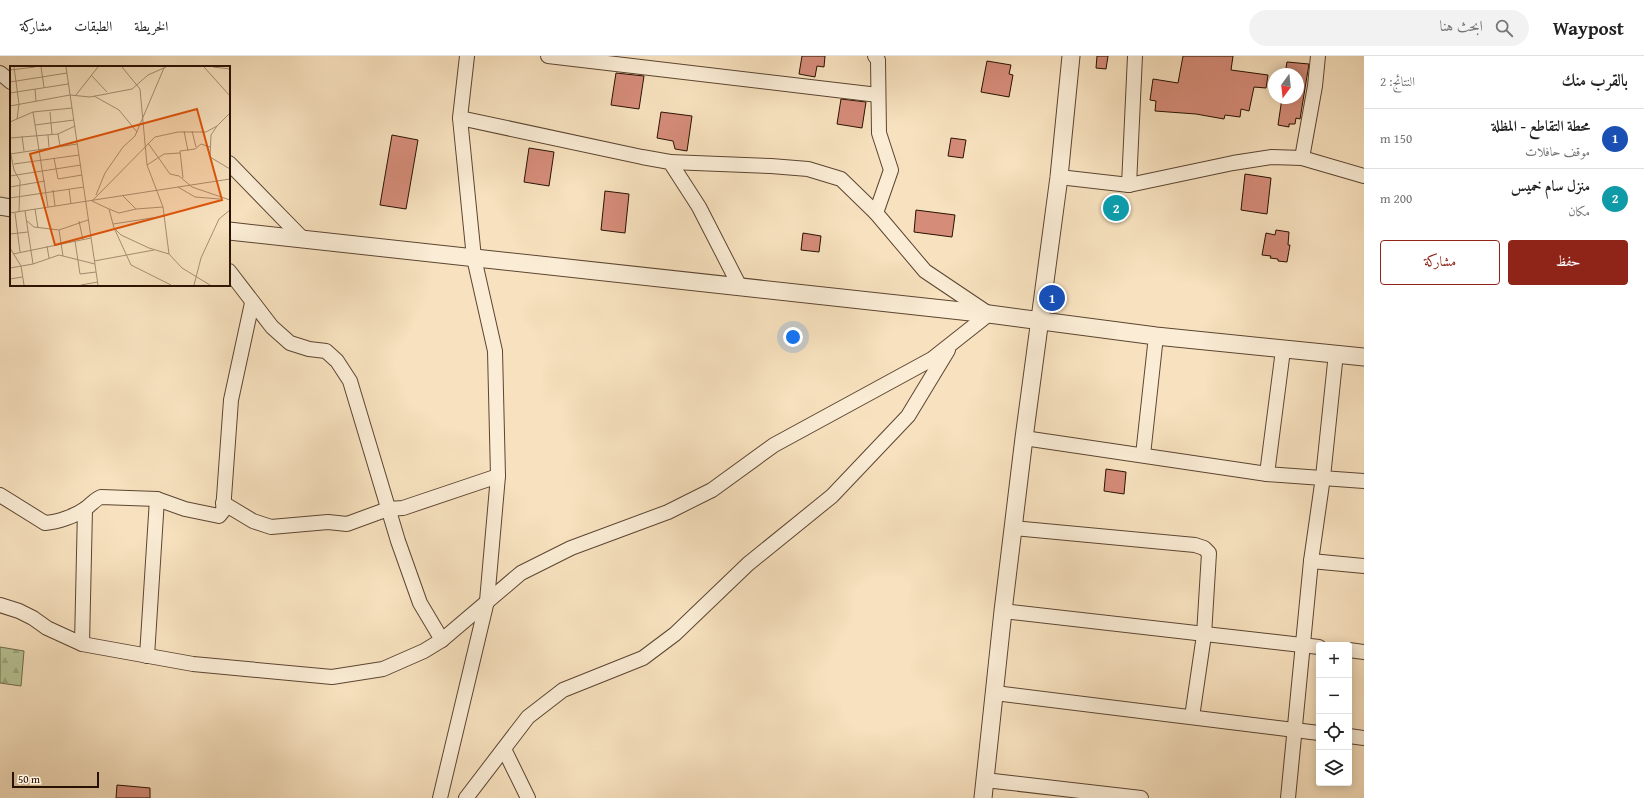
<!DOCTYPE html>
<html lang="ar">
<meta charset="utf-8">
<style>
body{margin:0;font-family:"Gentium Book Plus",Amiri,serif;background:#f2f2f2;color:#222;direction:rtl}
.controls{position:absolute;right:12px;bottom:12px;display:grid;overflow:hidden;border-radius:4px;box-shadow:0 2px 10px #0003}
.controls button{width:36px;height:36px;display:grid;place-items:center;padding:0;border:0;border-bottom:1px solid #e0e0e0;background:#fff;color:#222;font:20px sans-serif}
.compass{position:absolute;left:1268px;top:12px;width:36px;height:36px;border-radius:50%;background:#fff;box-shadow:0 2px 10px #0003;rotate:195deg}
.scale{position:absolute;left:12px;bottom:10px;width:87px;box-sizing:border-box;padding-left:4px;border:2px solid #291102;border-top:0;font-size:11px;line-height:14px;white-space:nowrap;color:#291102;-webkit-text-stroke:3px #faecd5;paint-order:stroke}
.you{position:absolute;left:793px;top:281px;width:14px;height:14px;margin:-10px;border:3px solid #fff;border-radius:50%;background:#1a73e8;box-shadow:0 0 0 6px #1a73e833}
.badge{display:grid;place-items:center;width:26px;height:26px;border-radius:50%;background:#8f2418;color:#fff;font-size:13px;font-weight:700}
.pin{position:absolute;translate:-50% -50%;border:2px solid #fff;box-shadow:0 1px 4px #0006}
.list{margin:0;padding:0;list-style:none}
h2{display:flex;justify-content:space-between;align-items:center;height:52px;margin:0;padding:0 16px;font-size:17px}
h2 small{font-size:13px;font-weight:400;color:#767676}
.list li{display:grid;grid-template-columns:26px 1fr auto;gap:12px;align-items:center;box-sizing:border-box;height:60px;padding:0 16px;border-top:1px solid #e0e0e0}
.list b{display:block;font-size:15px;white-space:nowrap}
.list p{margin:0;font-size:13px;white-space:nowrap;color:#767676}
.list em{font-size:13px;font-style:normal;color:#767676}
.actions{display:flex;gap:8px;padding:12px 16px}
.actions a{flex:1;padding:9px 0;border:1px solid #8f2418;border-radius:4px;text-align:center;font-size:14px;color:#8f2418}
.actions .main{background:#8f2418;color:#fff}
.icon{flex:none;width:22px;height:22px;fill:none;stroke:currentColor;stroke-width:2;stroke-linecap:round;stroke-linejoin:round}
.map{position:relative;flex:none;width:1364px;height:742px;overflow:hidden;direction:ltr}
header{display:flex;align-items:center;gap:24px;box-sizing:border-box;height:56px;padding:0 20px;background:#fff;border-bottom:1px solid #e0e0e0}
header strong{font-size:19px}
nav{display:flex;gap:22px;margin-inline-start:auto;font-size:14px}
.search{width:280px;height:36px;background:#f2f2f2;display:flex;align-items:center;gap:10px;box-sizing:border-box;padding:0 14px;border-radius:22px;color:#767676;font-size:15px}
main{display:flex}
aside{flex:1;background:#fff}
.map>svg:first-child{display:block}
.forest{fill:url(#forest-firs);stroke:#706a4c}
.building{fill:#d58c79;stroke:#291102}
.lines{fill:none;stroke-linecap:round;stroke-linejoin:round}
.minor-casing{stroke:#5c4531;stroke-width:16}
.tertiary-casing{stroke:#5c4531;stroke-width:19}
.minor{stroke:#faecd5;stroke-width:14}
.tertiary{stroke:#faecd5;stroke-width:17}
.inset-road{fill:none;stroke:#a58e73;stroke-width:1}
.view{fill:#de550c;fill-opacity:0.15;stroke:#de550c;stroke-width:2}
.inset-edge{fill:none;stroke:#291102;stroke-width:2}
</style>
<header>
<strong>Waypost</strong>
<div class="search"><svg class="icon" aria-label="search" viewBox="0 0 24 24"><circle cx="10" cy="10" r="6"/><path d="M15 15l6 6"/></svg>ابحث هنا</div>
<nav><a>الخريطة</a><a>الطبقات</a><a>مشاركة</a></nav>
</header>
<main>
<aside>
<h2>بالقرب منك<small>النتائج: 2</small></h2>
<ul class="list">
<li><span class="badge" style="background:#1a4fb4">1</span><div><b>محطة التقاطع - المظلة</b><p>موقف حافلات</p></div><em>150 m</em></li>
<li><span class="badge" style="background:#0f9aa8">2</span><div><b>منزل سام خميس</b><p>مكان</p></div><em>200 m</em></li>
</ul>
<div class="actions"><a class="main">حفظ</a><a>مشاركة</a></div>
</aside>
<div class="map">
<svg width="1364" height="742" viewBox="0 0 1364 742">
<defs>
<pattern id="forest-firs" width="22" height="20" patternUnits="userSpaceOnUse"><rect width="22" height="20" fill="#b7c496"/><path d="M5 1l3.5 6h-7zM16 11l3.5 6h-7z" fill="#9da780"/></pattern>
</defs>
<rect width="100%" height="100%" fill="#f7e1be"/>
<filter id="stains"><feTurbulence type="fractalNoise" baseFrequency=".005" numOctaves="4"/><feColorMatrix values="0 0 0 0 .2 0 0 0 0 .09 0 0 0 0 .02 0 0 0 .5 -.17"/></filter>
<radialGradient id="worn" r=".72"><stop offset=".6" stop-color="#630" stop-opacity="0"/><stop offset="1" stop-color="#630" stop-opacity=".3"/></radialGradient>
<polygon class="forest" points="0,591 24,595 21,630 0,627"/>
<g class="building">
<polygon points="802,0 825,0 824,11 817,10 815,21 799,18"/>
<polygon points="1097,0 1108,0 1106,13 1096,12"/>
<polygon points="1183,0 1233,0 1231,14 1268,19 1266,32 1254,31 1249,55 1241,53 1240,61 1225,59 1224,63 1196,58 1155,55 1156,45 1150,44 1153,23 1178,27"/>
<polygon points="987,5 1011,9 1009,18 1013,19 1009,41 981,36"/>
<polygon points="1287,6 1309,8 1300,63 1296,62 1295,68 1289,68 1289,71 1278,69 1282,42 1298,42 1298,18 1285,18"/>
<polygon points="616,17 644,20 639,53 611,49"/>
<polygon points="841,43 866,46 862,72 837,68"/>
<polygon points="661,56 692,60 687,95 675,93 673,85 657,82"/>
<polygon points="392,79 418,84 406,153 380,149"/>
<polygon points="951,82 966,84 963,102 948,100"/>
<polygon points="529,92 554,96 549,130 524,126"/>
<polygon points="1245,118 1271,122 1267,158 1241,154"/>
<polygon points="605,135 629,138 625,177 601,174"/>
<polygon points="916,154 955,159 952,181 914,176"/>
<polygon points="1276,174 1289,176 1288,189 1290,189 1287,206 1278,205 1278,203 1270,202 1271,200 1262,199 1266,177 1275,179"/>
<polygon points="803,177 821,180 819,196 801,194"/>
<polygon points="1106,413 1126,416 1124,438 1104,435"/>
<polygon points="117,729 150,732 150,742 116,742"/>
</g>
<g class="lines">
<defs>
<g id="minor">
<polyline points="548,0 878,39"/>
<polyline points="0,17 11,26"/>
<polyline points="460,62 642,101 670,106 699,151 740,231"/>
<polyline points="1302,102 1315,30 1318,0"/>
<polyline points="670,106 771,110 808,113 841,123 876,157"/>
<polyline points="229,107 304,184"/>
<polyline points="1059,121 1129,129 1233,107 1272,101 1302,102 1364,120"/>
<polyline points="1129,129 1135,0"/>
<polyline points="229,215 272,271 290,287 309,293 326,295 337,305 350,325 398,485 420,547 442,584"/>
<polyline points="1024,382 1267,418 1364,425"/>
<polyline points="1143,399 1156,280"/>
<polyline points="1267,418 1283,294"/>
<path d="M0,439L45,467C58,466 75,460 85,453C91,449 95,443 101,441L157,443L185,453L219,460L223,455L231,344L252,247"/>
<polyline points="223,447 253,465 271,471 328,466 347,468 388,453 403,452 498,420"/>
<polyline points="1013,472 1195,489 1204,492 1209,497 1204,579 1192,661"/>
<polyline points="1311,505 1364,510"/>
<polyline points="0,549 19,555 33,562 47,572 82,588 193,608 332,621 383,613 424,595 442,584 521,517 571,492 668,456 712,434 774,389 932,303 989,258 925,215 876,157 891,114 879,77 878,4 875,0"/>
<polyline points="1003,555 1319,591"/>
<polyline points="82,588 85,453"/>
<polyline points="1349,594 1364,596"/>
<polyline points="147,600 157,443"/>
<polyline points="995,637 1319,677"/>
<polyline points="1349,680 1364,682"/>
<polyline points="504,693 528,742"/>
<polyline points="985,724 1141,742"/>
<polyline points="440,742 487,545 498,420 495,295 474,202 460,62 467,0"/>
<polyline points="466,742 528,661 563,634 643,602 675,578 748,508 832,440 908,360 948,294"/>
<polyline points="1288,742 1311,505 1323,421 1336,297"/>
</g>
<g id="tertiary">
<polyline points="0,150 11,152"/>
<polyline points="229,175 989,258 1156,280 1364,301"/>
<polyline points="983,742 1003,555 1024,382 1059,121 1071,0"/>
</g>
</defs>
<use href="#minor" class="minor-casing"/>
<use href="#tertiary" class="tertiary-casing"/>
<use href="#minor" class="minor"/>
<use href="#tertiary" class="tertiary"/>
</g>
<g transform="translate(10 10)">
<rect width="220" height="220" fill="#f7e1be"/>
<path class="inset-road" d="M4,1L9,38L7,53M31,1L34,21M56,1L88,219M112,1L130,23L137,99L153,141L159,188M194,1L220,30M203,1L220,3M0,4L25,1M81,9L97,26M0,16L57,7M25,23L26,35M0,27L58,18M66,29L88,1M84,30L109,44L127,66M0,40L60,29L80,31L122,23L138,9L156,1M23,46L38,141M40,46L42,68M0,56L23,46L62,42M25,59L64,54M207,60L201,69L200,91L220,103M174,65L178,85M182,65L186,81M48,68L50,80M38,69L39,81M12,70L14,85M0,72L48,68L65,60M138,77L160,108L169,110L182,121L220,134M0,84L4,104L10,115L9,146M0,88L67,78M44,92L48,113L72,109M4,98L69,89M137,99L154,88L170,87M0,110L71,99M173,112L170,85L185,83L191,78L200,81M0,121L35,115M168,121L185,131L210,133M59,123L61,138M43,124L45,140M86,129L95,107L113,81L125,70L154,2M113,130L126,143L153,141M0,132L74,121M25,143L28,162M99,143L109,147L126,143M15,145L23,198M0,147L220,113M5,147L10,186M17,155L24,161L49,164L78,154M69,155L73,174M103,158L155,150M49,164L53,190M105,164L121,199L161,219M0,168L18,166M65,175L70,208L86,206M37,180L39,192M0,182L11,200L14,219M3,188L81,172M84,195L144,184M0,202L23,198L49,189L85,198M0,213L12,211M71,219L88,216M184,219L191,192L209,153L220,144M200,219L172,202L159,188L139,182L111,169L104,162L99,143L82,135L145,71L168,66H196L207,60L220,47"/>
<path class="view" d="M187,43L212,134L45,179L20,88Z"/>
<rect width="220" height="220" class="inset-edge"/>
</g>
<rect width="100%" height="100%" filter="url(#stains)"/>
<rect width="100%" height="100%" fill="url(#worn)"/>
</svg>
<div class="controls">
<button>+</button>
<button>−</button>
<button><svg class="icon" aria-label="locate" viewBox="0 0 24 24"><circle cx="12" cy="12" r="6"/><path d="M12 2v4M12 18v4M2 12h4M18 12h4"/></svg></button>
<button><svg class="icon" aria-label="layers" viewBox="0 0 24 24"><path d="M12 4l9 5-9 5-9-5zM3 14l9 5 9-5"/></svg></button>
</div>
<svg class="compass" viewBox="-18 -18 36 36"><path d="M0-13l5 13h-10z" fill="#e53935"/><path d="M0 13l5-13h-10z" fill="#767676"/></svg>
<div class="scale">50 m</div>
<div class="you"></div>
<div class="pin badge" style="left:1052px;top:242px;background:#1a4fb4">1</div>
<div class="pin badge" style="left:1116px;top:152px;background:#0f9aa8">2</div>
</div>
</main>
